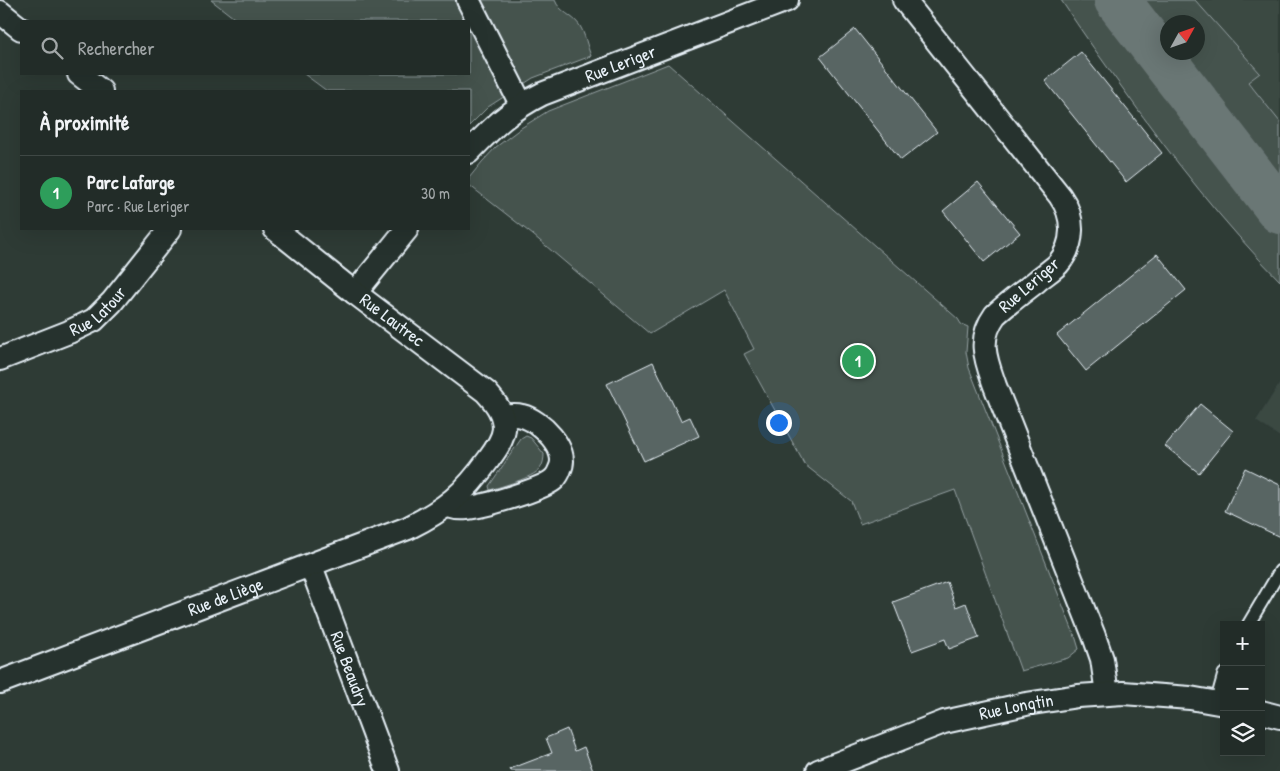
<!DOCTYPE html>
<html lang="fr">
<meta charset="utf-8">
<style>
body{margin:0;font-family:"Patrick Hand",sans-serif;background:#2a3430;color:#f1f3f6}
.controls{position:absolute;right:15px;bottom:15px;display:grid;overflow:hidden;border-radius:0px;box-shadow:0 5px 20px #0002}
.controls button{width:45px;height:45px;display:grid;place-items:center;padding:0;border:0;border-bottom:1px solid #3f4845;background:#222c28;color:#f1f3f6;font:25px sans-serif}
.compass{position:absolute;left:1160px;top:15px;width:45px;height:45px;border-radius:50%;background:#222c28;box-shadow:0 5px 20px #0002;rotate:50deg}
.you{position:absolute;left:778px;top:422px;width:18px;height:18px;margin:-12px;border:4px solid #fff;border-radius:50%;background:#1a73e8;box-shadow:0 0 0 8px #1a73e833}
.badge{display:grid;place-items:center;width:32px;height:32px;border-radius:50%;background:#ffd166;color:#fff;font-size:16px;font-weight:700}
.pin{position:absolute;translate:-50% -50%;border:2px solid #fff;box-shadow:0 1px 5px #0006}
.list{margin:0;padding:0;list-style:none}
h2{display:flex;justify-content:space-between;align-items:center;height:65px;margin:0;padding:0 20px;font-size:21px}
h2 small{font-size:16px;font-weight:400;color:#a2a7a8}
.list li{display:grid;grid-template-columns:32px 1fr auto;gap:15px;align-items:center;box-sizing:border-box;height:75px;padding:0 20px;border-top:1px solid #3f4845}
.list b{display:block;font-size:19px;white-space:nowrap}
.list p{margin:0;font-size:16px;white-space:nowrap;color:#a2a7a8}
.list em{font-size:16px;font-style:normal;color:#a2a7a8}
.icon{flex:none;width:28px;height:28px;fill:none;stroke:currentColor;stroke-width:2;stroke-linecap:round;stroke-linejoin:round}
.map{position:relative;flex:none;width:1280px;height:771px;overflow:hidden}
.search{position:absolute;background:#222c28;box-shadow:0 5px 20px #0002;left:20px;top:20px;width:450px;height:55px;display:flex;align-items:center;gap:12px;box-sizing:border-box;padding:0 18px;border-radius:0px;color:#a2a7a8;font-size:19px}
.panel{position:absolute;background:#222c28;box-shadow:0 5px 20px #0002;left:20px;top:90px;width:450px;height:140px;border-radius:0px}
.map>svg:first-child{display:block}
.built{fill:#3b4843}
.green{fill:#45524e;stroke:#96a2a3;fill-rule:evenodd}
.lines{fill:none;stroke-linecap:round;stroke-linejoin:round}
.river{stroke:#6b7775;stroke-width:46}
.building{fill:#596563;stroke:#e8f1f8}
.lane-casing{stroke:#e8f1f8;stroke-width:15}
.street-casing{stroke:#e8f1f8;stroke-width:26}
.lane{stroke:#26332d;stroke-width:11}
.street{stroke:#26332d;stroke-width:22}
.labels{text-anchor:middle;stroke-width:4;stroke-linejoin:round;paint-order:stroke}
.street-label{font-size:18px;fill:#e8f1f8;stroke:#26332d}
</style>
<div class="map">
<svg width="1280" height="771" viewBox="0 0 1280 771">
<rect width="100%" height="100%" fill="#2e3b35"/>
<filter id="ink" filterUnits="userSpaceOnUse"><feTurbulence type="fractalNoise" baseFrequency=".02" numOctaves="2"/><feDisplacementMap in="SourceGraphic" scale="10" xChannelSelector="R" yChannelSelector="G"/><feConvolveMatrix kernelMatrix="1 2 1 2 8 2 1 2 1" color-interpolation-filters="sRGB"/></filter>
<g filter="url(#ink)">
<g class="built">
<polygon points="1195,0 1280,0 1280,122 1248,81 1260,73"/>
<polygon points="1280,383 1280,437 1256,421"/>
</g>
<g class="green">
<path d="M211,0H555C559,12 573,15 580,26C585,34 587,46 591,56L533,78L488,107L469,126V91H327L304,74H469V21H238Z"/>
<path d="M1061,0H1195L1260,73L1248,82L1280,122V281C1224,224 1173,159 1126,93C1104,63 1082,32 1061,0ZM1168,22H1198V52H1168Z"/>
<polygon points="668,64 958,319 961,324 968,327 966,352 969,368 1076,639 1079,649 1068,658 1021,671 955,490 860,524 851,501 805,465 744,354 754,349 724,290 650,334 533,235 469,185 469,178 482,162 496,147 521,128 548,111"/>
<path d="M526,436L531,438L544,454C544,459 543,465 540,469C532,478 502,486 490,490L489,486L521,439Z"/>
</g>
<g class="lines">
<polyline class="river" points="1117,0 1280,211"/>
</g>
<g class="building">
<polygon points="855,29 937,132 901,160 820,57"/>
<polygon points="1081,52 1162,153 1126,182 1045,81"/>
<polygon points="978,182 1020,233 984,262 943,211"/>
<polygon points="1157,254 1186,290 1086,371 1057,335"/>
<polygon points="653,362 681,421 690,417 699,436 644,461 607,384"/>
<polygon points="1200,404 1233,431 1199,473 1165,446"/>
<polygon points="1245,468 1280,485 1280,537 1225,511"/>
<polygon points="947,582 956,607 966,603 979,638 949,649 945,639 912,651 893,602"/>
<polygon points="567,729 575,751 584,747 593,771 511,771 510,769 552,753 546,738"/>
</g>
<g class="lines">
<defs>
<g id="lane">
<polyline points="1248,625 1280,571"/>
<polyline points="1216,703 1224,674"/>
</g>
<g id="street">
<polyline points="468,0 521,104"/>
<path d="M904,0L1060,196C1075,217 1075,244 1058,264C1052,270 1044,275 1037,281C1023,292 1008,303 995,315C977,340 986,360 995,386L1094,636L1102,659L1107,694"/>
<polyline points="0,12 21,29"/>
<polyline points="79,74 101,91"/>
<path id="s1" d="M469,152C493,127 510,110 542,94L787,0"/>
<polyline points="355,293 407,229"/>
<path id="s2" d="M0,359L69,332L94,320L112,302L170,229"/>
<path d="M448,506C454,508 460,509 467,508C482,507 544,489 554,479C556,477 559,472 560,469C570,450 540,420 522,416C515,414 509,415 503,416"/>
<path id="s3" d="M311,566L388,771"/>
<path id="s4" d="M0,682L408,528C446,509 464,494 489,459C495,451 503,440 504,429C504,413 496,403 486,392L355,293L275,229"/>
<polyline points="1261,712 1280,717"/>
<path id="s5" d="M818,771L944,722L1026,704L1078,696L1123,693L1190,698L1224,704"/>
</g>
</defs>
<use href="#lane" class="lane-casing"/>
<use href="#street" class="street-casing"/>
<use href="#lane" class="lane"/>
<use href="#street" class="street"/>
</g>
</g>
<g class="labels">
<g class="street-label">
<text dy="6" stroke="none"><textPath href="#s1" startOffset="178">Rue Leriger</textPath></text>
<text transform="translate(1029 285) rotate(-41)" y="6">Rue Leriger</text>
<text dy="6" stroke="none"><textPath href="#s2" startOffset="110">Rue Latour</textPath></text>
<text transform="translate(392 320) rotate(37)" y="6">Rue Lautrec</text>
<text dy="6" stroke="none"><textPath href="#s4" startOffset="241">Rue de Liège</textPath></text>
<text dy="6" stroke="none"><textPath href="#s3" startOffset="110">Rue Beaudry</textPath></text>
<text dy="6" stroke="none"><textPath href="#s5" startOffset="209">Rue Longtin</textPath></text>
</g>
</g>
</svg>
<div class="controls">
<button>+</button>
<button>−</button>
<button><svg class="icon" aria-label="layers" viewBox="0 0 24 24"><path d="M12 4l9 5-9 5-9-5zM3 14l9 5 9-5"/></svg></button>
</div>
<svg class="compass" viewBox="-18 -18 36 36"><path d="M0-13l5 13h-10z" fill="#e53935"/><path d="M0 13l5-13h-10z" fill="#a2a7a8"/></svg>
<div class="you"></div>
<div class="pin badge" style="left:858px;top:361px;background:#2e9e5b">1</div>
<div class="search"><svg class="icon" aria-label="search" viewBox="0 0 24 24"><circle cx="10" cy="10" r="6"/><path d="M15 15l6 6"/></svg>Rechercher</div>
<section class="panel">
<h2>À proximité<small></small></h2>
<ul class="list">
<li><span class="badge" style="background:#2e9e5b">1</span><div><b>Parc Lafarge</b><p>Parc · Rue Leriger</p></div><em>30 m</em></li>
</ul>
</section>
</div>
